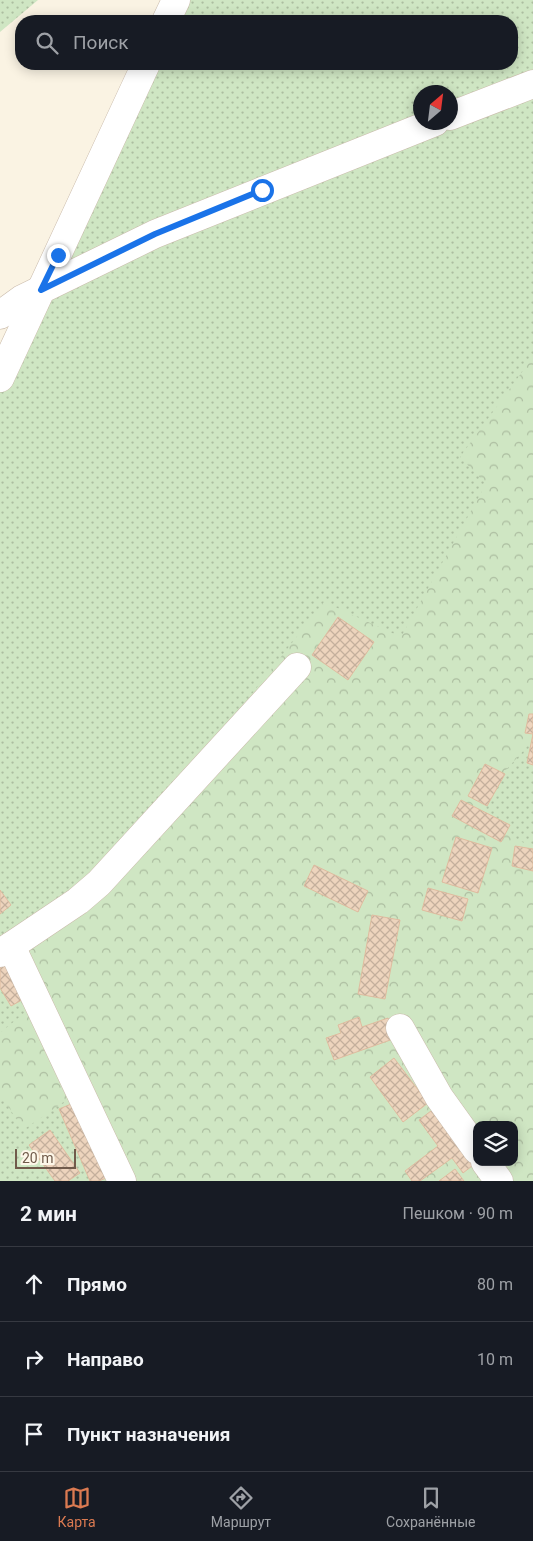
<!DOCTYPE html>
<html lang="ru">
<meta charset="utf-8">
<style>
body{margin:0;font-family:Roboto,sans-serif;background:#20242c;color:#f1f3f6}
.controls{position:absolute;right:15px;bottom:15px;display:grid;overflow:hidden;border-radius:10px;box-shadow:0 2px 12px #0003}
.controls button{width:45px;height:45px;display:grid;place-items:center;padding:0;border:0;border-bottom:1px solid #363941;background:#171b24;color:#f1f3f6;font:25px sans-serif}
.compass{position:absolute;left:413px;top:85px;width:45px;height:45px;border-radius:50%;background:#171b24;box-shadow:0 2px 12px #0003;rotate:28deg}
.scale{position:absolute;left:15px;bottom:12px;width:61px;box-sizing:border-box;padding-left:5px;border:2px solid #705b4b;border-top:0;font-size:14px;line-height:18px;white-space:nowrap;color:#705b4b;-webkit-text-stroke:4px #fdf7e9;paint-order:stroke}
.stop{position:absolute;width:15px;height:15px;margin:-11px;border:4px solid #1a73e8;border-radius:50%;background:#fff}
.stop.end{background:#1a73e8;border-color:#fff;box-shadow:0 1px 5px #0008}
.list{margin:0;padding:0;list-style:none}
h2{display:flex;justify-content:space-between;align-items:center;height:65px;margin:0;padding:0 20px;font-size:21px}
h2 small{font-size:16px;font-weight:400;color:#9ea1a6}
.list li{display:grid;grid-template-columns:32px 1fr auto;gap:15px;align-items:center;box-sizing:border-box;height:75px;padding:0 20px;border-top:1px solid #363941}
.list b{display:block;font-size:19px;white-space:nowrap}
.list em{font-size:16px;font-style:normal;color:#9ea1a6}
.icon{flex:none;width:28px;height:28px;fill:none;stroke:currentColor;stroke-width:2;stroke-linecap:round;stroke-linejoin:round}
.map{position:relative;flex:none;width:533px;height:1181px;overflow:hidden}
.search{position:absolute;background:#171b24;box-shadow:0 2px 12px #0003;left:15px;right:15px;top:15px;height:55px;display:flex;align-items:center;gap:12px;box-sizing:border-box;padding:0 18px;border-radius:20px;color:#9ea1a6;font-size:19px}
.sheet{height:290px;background:#171b24}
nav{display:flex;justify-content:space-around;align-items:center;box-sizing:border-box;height:70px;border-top:1px solid #363941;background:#171b24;font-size:14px;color:#9ea1a6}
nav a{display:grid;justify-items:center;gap:2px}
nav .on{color:#db7a51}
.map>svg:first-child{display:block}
.grass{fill:url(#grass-dots);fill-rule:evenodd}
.forest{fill:url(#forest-crowns);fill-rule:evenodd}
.building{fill:url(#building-cross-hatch);stroke:#dfbc9f}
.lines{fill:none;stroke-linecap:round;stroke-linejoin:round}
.minor-casing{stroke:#cabbab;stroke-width:29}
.minor{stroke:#fff;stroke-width:28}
.route{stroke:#1a73e8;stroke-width:6}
</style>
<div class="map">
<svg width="533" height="1181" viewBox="0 0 533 1181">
<defs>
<pattern id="grass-dots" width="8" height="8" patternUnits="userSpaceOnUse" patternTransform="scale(1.25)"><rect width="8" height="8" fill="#cfe6c3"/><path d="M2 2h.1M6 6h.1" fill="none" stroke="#acbda0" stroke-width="1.8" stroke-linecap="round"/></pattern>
<pattern id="forest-crowns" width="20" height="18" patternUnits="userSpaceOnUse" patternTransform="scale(1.25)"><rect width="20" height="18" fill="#cfe6c3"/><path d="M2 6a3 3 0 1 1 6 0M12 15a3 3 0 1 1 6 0" fill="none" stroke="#acbda0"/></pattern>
<pattern id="building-cross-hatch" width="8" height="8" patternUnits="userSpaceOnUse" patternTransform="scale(1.25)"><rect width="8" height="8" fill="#edd4bd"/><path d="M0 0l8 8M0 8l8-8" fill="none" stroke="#c4af9c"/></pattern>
</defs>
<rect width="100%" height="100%" fill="#faf3e3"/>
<g class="grass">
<polygon points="0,0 38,0 0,32"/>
<path d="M177,0H533V1181H0V358L145,64H512V21H166ZM420,92H450V122H420ZM477,1125H514V1162H477Z"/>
</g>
<path class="forest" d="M533,357V740L488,790L485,821L533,848V1181H125L81,1090L23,1130L0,1093V1033L40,1000L17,941L81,892L190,773L324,602L401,637L486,484L460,457ZM477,1125H514V1162H477Z"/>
<g class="building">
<polygon points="338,617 374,642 348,680 312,655"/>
<polygon points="529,714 533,714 533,765 527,763 533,734 525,733"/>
<polygon points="485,764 505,774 487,806 468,796"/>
<polygon points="461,800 510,825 501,842 452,816"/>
<polygon points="456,837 492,848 478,893 442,882"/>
<polygon points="515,846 533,849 533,871 512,866"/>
<polygon points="314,865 368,891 358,912 304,886"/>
<polygon points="428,888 468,899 462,921 422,910"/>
<polygon points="0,890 11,905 0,914"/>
<polygon points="372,915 400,920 385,999 358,994"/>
<polygon points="11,960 31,995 11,1006 0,988 0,966"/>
<polygon points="359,1017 362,1027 388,1018 396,1038 334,1060 326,1038 341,1033 338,1025"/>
<polygon points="394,1058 428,1103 403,1122 370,1077"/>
<polygon points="81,1100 113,1175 99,1181 90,1181 59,1109"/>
<polygon points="439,1105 477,1162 463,1173 452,1158 420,1181 412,1181 405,1171 438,1146 419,1120"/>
<polygon points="50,1130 80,1173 68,1181 55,1181 29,1145"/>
<polygon points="455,1169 464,1181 439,1181"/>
</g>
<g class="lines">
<defs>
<g id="minor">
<polyline points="166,21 176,0"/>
<polyline points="450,116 533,84"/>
<polyline points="0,315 22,299 155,234 435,122"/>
<polyline points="0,378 146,64"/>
<polyline points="11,946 78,901 99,883 297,667"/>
<polyline points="0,953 11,946 122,1181"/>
<polyline points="400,1028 439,1097 477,1150"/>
<polyline points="485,1162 499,1181"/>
</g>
</defs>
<use href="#minor" class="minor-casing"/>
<use href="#minor" class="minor"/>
</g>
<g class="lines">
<polyline class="route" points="58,255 41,290 155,234 262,190"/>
</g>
</svg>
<div class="controls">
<button><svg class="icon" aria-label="layers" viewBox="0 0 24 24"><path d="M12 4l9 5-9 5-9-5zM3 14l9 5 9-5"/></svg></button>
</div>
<svg class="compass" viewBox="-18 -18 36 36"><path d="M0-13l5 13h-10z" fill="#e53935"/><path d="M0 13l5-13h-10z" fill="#9ea1a6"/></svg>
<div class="scale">20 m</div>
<div class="stop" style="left:262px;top:190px"></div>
<div class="stop end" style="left:58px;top:255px"></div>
<div class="search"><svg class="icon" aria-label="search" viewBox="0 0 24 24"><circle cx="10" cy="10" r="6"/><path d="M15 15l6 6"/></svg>Поиск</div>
</div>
<section class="sheet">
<h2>2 мин<small>Пешком · 90 m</small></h2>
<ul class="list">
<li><svg class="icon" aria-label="ahead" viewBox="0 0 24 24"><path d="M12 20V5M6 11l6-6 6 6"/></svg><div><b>Прямо</b></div><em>80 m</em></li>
<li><svg class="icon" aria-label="right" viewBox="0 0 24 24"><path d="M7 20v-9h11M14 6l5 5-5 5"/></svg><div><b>Направо</b></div><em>10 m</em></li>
<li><svg class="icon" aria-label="arrive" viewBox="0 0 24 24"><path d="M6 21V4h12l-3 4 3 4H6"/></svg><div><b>Пункт назначения</b></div></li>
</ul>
</section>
<nav>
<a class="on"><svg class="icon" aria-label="map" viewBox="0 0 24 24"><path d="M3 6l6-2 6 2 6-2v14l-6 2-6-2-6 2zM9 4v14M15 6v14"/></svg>Карта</a>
<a><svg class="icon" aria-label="directions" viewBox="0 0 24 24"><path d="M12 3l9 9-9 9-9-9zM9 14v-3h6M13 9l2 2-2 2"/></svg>Маршрут</a>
<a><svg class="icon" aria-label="saved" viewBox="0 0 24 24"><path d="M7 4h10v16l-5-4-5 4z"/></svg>Сохранённые</a>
</nav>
